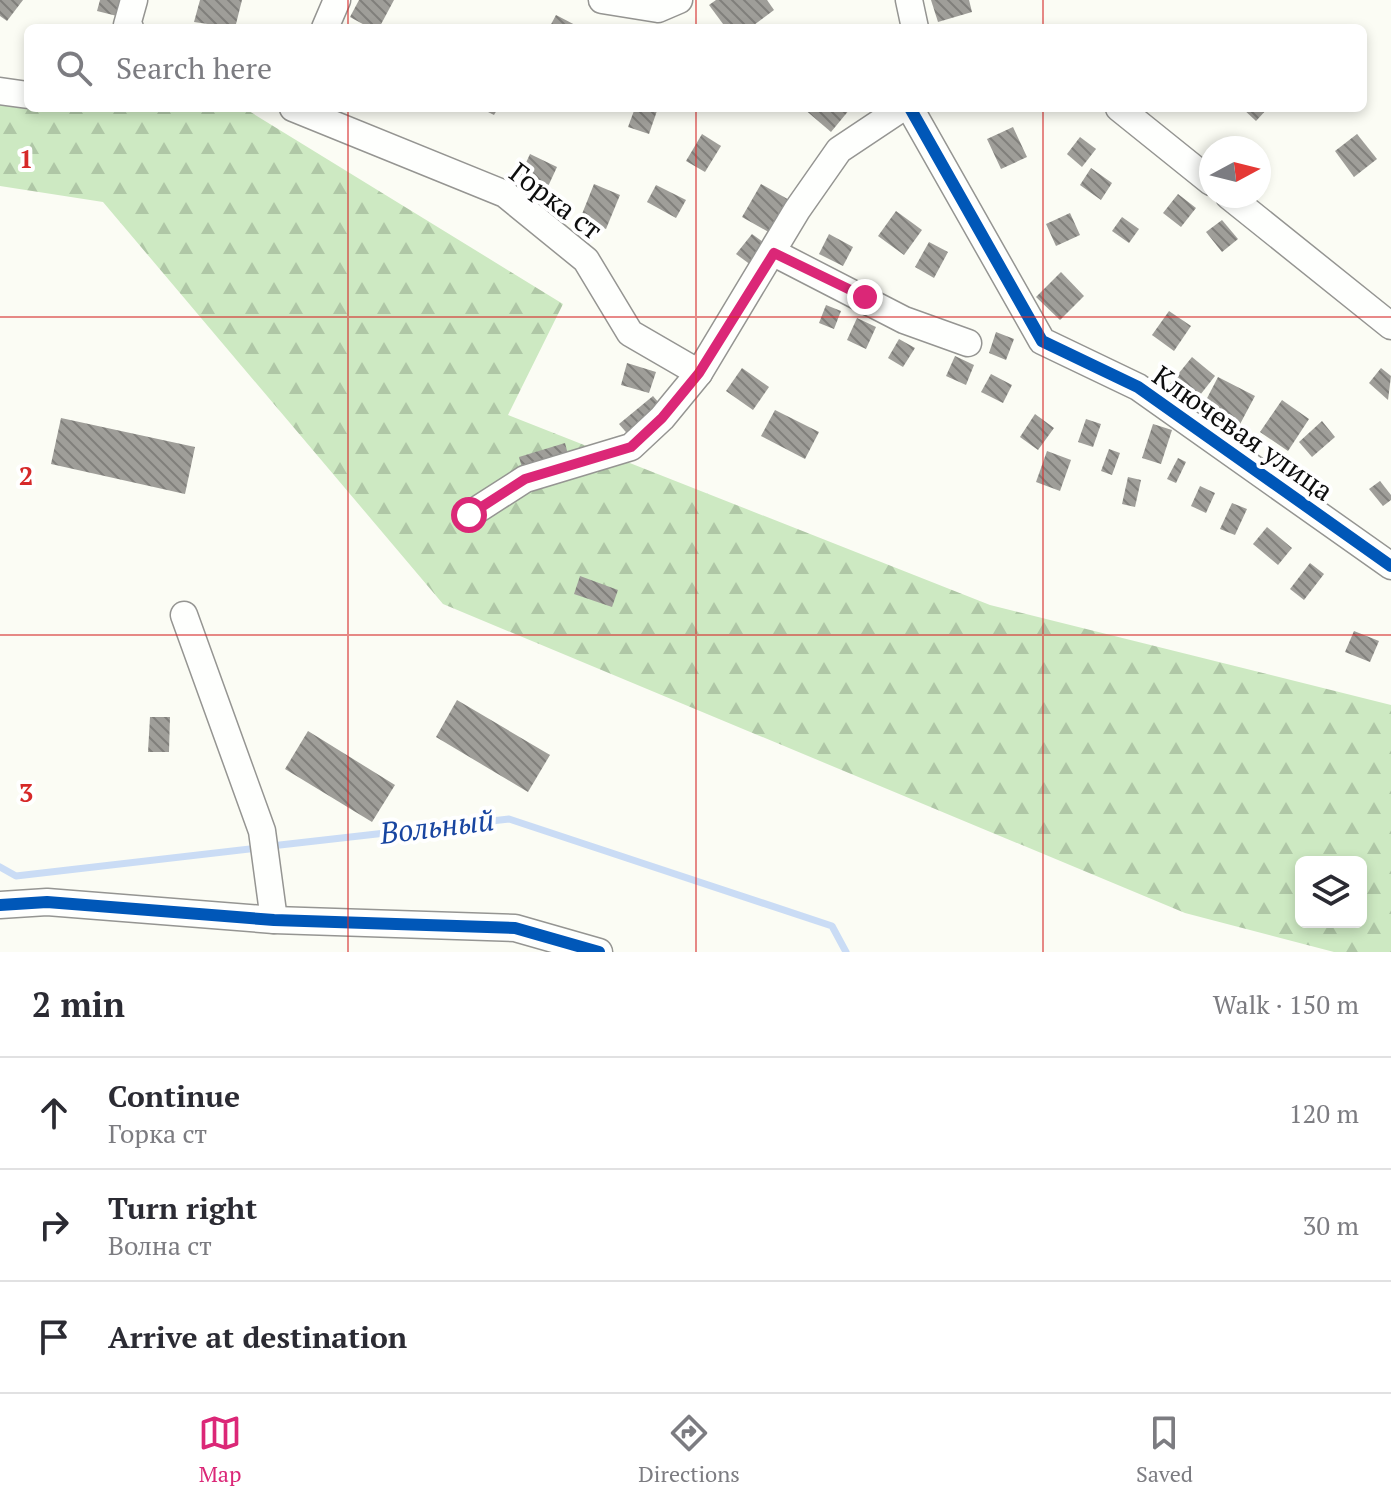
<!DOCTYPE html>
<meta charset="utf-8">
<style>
body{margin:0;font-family:"PT Serif",serif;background:#f2f2f3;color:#2b2b33}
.controls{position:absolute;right:24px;bottom:24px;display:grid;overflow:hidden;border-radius:12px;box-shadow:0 4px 12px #0003}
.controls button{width:72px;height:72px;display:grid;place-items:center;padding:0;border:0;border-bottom:2px solid #e1e1e2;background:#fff;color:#2b2b33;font:40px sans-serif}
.compass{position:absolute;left:1199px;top:136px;width:72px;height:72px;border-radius:50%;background:#fff;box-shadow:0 4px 12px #0003;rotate:83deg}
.stop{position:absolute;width:24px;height:24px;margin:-18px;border:6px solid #db2777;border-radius:50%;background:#fff}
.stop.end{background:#db2777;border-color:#fff;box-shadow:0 2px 8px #0008}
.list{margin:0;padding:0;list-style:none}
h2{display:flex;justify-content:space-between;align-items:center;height:104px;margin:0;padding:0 32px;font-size:34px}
h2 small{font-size:26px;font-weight:400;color:#7c7c81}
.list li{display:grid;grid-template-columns:52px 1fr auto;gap:24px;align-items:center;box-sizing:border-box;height:112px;padding:0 32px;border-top:2px solid #e1e1e2}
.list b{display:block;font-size:30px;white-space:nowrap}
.list p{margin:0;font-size:26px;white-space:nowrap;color:#7c7c81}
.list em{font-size:26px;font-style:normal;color:#7c7c81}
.icon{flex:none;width:44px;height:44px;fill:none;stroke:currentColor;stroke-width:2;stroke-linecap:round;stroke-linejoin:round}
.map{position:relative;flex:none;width:1391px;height:952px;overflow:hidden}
.search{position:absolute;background:#fff;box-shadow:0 4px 12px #0003;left:24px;right:24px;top:24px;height:88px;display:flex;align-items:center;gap:20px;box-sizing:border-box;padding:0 28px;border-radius:12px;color:#7c7c81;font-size:30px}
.sheet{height:440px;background:#fff}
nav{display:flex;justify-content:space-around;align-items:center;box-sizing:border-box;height:112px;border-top:2px solid #e1e1e2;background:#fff;font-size:22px;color:#7c7c81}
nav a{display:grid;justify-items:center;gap:4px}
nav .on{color:#db2777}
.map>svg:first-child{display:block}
.forest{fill:url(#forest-firs);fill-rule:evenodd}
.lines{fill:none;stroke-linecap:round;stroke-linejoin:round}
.stream{stroke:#cadcf5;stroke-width:7}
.building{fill:url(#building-back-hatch)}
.minor-casing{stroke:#959592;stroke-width:29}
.minor{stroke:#fefffd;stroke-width:26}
.cycleway-casing{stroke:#fff;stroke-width:17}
.cycleway{stroke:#0057b8;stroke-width:12}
.route{stroke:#db2777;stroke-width:10}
.grid{fill:none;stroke:#d62828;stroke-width:2;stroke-opacity:0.55}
.labels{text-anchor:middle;stroke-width:8;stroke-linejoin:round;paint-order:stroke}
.street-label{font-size:28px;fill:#0e0e0e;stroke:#fff}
.water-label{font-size:30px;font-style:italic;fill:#1845a0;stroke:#fff}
.grid-label{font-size:26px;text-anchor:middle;font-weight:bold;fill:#d62828;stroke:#fff;stroke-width:8;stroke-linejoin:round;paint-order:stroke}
</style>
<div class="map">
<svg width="1391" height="952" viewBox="0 0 1391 952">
<defs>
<pattern id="forest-firs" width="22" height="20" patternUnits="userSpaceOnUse" patternTransform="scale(2)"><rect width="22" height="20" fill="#cde9c2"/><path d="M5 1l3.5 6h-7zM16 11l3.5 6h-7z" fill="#afc7a6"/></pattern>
<pattern id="building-back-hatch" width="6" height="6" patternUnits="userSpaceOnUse" patternTransform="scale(2)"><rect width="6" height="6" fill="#9f9e99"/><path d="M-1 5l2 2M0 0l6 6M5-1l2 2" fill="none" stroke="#807f7b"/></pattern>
</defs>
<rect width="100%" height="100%" fill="#fbfcf4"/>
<path class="forest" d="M28,101V108H244L563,304L508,415L990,605L1391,705V952H1334L1185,913L443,604L103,202L0,186V102ZM1301,862H1361V922H1301Z"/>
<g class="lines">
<g class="stream">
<polyline points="271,846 509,819 832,926 846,952"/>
<polyline points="0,867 16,876 259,848"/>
</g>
</g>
<g class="building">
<polygon points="0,0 23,0 7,21 0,16"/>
<polygon points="100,0 125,0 121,17 97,11"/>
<polygon points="200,0 242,0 235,28 194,22"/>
<polygon points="359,0 394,0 379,28 370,28 350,17"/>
<polygon points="716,0 767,0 774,10 750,28 726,28 709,5"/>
<polygon points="931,0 969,0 972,12 938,22"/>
<polygon points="556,15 581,28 549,28"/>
<polygon points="480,108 498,108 494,115"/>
<polygon points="635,108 658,108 649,134 628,127"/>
<polygon points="803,108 849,108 850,109 831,132"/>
<polygon points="1242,108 1268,108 1256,121"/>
<polygon points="1013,127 1027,157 1001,169 987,139"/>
<polygon points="702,134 721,146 705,172 686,161"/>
<polygon points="1357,134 1377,159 1354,177 1335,151"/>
<polygon points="1080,137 1096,149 1082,167 1067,154"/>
<polygon points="530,154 557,167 545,193 518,180"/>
<polygon points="1091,168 1112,183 1101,200 1080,185"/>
<polygon points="594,184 620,195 606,229 580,219"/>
<polygon points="761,184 791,201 772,234 742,217"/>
<polygon points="656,185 686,200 676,218 647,202"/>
<polygon points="1178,194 1196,208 1181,227 1163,213"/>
<polygon points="896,211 922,230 904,255 878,236"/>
<polygon points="1070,213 1080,235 1056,246 1046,224"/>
<polygon points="1122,217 1139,229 1129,243 1112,231"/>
<polygon points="1222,220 1238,239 1222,252 1206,232"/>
<polygon points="752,234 771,248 755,268 736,254"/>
<polygon points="829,234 853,247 843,266 819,254"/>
<polygon points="929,242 948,252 934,278 915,267"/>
<polygon points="1061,272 1084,296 1060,320 1036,297"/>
<polygon points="826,305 841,311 834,329 819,323"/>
<polygon points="1169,311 1191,326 1174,351 1152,335"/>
<polygon points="857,318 876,327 866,349 847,340"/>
<polygon points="996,332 1014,339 1006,360 989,353"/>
<polygon points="899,339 915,348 903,367 888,358"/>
<polygon points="955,356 974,365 966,385 946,376"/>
<polygon points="1192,357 1215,376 1193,404 1170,384"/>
<polygon points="627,363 656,372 649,393 621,385"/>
<polygon points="742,368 769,387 753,410 726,391"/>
<polygon points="1381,368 1391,376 1388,400 1369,383"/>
<polygon points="991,374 1012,385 1003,403 981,392"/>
<polygon points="1218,377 1255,396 1239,426 1203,406"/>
<polygon points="653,396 665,410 631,438 619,424"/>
<polygon points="1282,400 1309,419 1288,451 1260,432"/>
<polygon points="775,410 819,432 805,459 761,436"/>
<polygon points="1035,414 1054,428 1038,450 1020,437"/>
<polygon points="61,418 195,447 185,494 51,464"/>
<polygon points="1086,419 1101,424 1093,447 1078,442"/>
<polygon points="1322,421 1335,437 1312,457 1299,442"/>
<polygon points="1153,424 1172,430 1161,464 1142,458"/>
<polygon points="565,443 570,462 524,475 519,457"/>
<polygon points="1109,449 1120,453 1112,475 1101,471"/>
<polygon points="1047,451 1071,460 1060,491 1036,482"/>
<polygon points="1178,458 1186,462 1176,483 1167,479"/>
<polygon points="1128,477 1141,480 1135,507 1122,504"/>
<polygon points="1380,481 1391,495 1391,500 1383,506 1369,489"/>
<polygon points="1200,486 1215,493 1206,513 1191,506"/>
<polygon points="1232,503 1247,509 1235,535 1220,529"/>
<polygon points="1267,527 1292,548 1278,565 1253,544"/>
<polygon points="1310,563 1324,574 1304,600 1290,589"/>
<polygon points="580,576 618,590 612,607 574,594"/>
<polygon points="1354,631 1379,641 1370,662 1345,652"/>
<polygon points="457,700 550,755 528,792 436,737"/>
<polygon points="150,717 170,717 169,752 148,752"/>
<polygon points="308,731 395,785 372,822 285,769"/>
</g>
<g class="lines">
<defs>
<g id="minor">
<polyline points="602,0 658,9 679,0"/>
<polyline points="909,0 915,28"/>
<polyline points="130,28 127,25 134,0"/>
<polyline points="325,28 337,0"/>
<polyline points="0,91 28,95"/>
<polyline points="293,108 505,194 586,260 630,333 699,373"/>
<polyline points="910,108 1042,341 1138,387 1391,566"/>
<polyline points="1119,108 1211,182"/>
<polyline points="1229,196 1391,326"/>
<polyline points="774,253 904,320 968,343"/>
<polyline points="469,515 525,479 631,447 662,418 699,373 797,210 839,150 902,108"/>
<polyline points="184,615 262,831 274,920"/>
<polyline points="0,905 47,902 274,920 515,928 599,952"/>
</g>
</defs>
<use href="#minor" class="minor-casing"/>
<use href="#minor" class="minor"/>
<defs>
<g id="cycleway">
<polyline points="910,108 1042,341 1138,387 1391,566"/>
<polyline points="0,905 47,902 274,920 515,928 599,952"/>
</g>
</defs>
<use href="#cycleway" class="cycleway-casing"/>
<use href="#cycleway" class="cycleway"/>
</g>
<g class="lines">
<polyline class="route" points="469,515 525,479 631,447 662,418 699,373 774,253 865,297"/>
</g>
<path class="grid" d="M348,0V28M696,0V28M1043,0V28M348,108V952M696,108V952M1043,108V952M0,317H1391M0,635H1391"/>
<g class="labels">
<g class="street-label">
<text transform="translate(556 201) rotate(37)" y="10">Горка ст</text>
<text transform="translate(1243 433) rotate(35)" y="10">Ключевая улица</text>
</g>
<g class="water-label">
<text transform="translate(437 827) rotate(-7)" y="10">Вольный</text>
</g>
</g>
<g class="grid-label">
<text x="26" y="168">1</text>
<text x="26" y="485">2</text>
<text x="26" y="802">3</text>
</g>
</svg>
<div class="controls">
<button><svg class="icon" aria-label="layers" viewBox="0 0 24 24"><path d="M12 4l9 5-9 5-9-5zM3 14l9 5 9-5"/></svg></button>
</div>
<svg class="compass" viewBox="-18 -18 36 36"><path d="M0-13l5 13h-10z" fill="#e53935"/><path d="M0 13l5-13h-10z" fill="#7c7c81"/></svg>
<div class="stop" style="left:469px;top:515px"></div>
<div class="stop end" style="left:865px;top:297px"></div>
<div class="search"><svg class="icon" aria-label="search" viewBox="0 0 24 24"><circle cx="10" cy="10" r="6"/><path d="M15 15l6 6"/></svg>Search here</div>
</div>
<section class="sheet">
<h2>2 min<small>Walk · 150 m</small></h2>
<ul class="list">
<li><svg class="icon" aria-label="ahead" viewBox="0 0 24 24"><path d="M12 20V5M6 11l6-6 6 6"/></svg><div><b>Continue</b><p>Горка ст</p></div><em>120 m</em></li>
<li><svg class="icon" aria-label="right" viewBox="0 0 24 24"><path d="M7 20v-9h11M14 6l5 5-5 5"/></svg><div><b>Turn right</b><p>Волна ст</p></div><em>30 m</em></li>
<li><svg class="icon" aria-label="arrive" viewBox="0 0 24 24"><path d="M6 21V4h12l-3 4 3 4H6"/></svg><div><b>Arrive at destination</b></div></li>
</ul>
</section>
<nav>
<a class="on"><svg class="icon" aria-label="map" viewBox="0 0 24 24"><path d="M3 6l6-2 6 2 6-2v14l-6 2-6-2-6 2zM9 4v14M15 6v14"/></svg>Map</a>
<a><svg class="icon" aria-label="directions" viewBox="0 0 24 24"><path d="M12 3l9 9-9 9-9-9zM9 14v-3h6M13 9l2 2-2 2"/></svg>Directions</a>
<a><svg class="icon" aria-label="saved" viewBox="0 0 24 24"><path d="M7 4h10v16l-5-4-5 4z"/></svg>Saved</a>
</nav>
